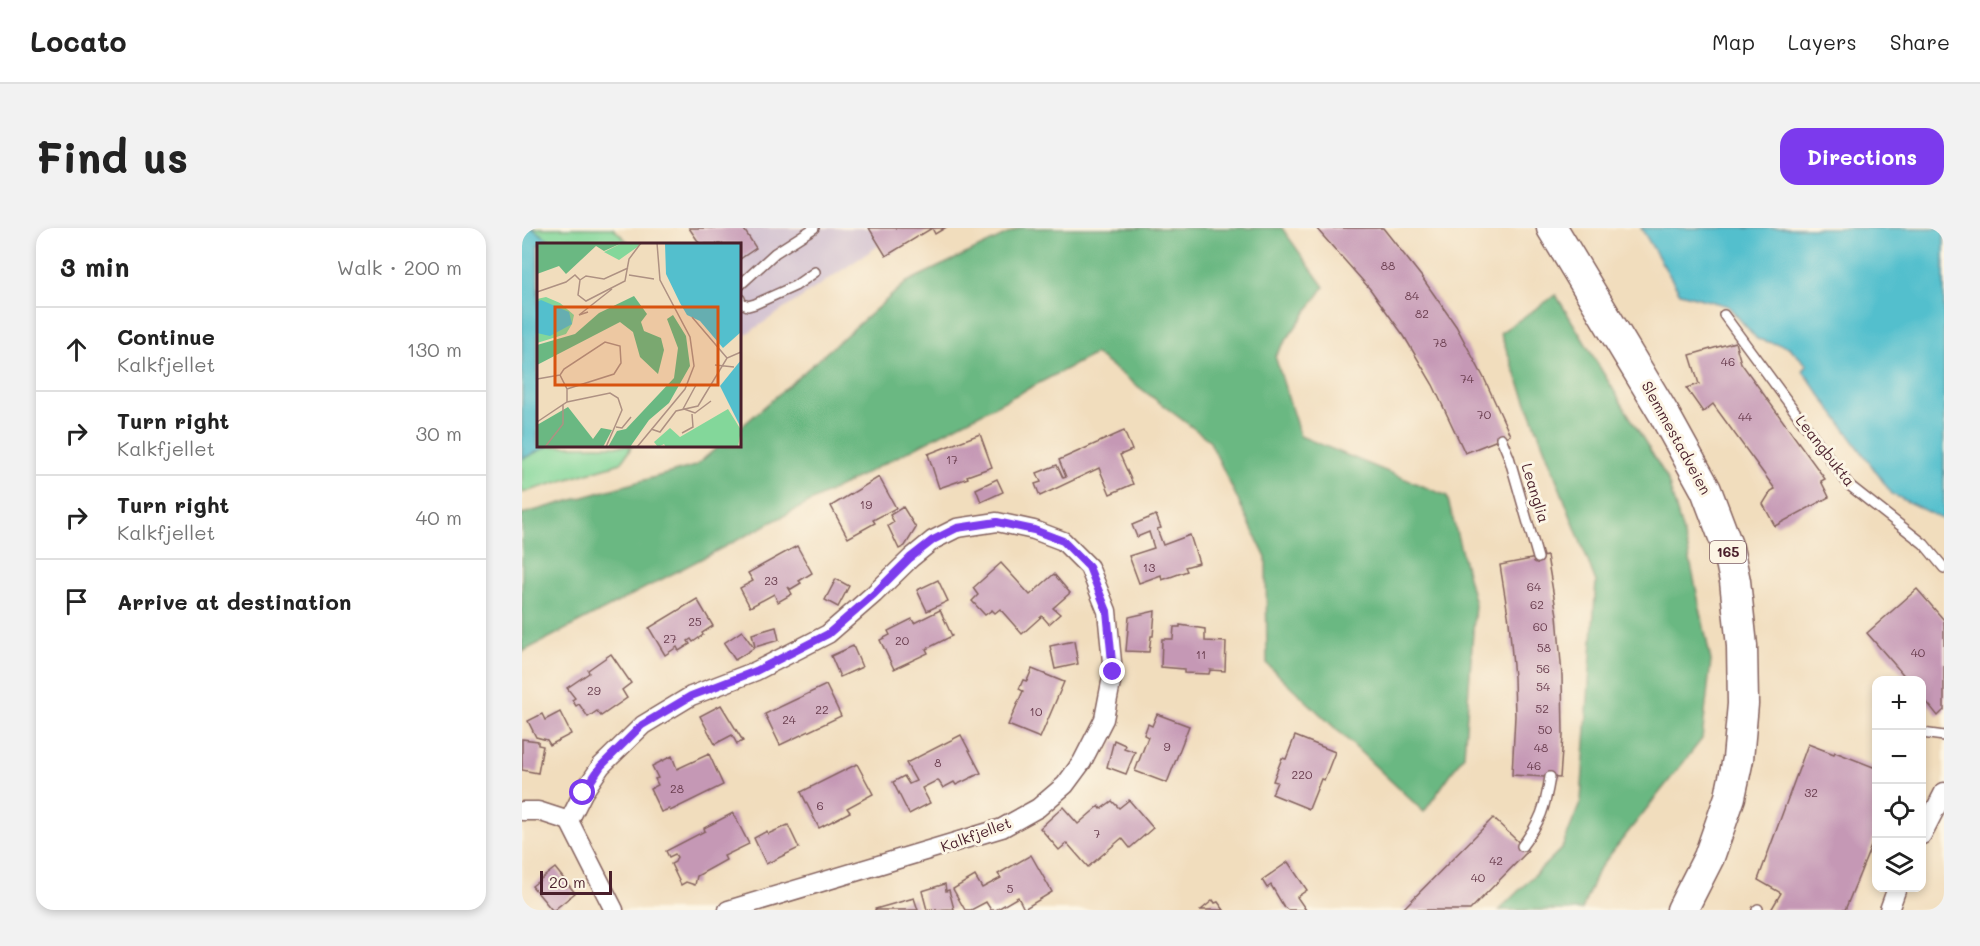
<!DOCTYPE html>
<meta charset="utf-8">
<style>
body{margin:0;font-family:Mali,sans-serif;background:#f2f2f2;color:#222}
.controls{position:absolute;right:18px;bottom:18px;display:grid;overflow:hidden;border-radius:12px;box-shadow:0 3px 9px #0003}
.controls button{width:54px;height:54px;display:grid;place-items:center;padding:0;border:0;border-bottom:2px solid #e0e0e0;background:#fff;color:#222;font:30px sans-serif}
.scale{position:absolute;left:18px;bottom:15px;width:72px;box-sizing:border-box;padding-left:6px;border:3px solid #4a1f2b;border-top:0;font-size:16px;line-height:21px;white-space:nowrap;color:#4a1f2b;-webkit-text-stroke:4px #fcf5e5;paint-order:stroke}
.stop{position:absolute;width:18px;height:18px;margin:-14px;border:4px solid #7c3aed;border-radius:50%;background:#fff}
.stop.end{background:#7c3aed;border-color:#fff;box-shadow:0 2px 6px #0008}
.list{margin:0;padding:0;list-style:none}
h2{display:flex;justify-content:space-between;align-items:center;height:78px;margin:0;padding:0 24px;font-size:26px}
h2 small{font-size:20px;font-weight:400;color:#767676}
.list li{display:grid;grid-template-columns:39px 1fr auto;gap:18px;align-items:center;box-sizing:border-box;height:84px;padding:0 24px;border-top:2px solid #e0e0e0}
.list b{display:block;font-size:22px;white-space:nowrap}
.list p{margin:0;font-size:20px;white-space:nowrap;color:#767676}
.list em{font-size:20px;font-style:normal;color:#767676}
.icon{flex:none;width:33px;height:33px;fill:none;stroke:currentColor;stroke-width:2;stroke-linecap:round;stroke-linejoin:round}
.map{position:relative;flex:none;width:1422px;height:682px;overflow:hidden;border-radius:18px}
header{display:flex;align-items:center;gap:36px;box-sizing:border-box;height:84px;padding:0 30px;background:#fff;border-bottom:2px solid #e0e0e0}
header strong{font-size:28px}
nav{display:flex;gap:33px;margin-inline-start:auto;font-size:21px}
.intro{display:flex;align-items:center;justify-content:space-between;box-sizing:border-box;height:144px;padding:0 36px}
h1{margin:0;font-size:42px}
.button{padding:15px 27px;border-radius:18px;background:#7c3aed;color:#fff;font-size:21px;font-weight:700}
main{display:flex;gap:36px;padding:0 36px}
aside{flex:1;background:#fff;border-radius:18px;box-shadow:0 3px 9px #0003}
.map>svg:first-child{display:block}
.industrial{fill:#cfbdcf}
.green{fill:#83d79a;stroke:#667b62;stroke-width:1.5}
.forest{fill:#6ab882;stroke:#5a6c56;stroke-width:1.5}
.water{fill:#53bfcd;stroke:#4e6f7c;stroke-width:1.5}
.building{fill:#c598b5}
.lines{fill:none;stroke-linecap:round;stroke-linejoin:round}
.lane-casing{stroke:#84625e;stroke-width:12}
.street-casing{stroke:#84625e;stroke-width:21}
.primary-casing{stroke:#84625e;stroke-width:33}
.lane{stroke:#fff;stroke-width:9}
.street{stroke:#fff;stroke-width:18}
.primary{stroke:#fff;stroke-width:30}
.route{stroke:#7c3aed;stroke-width:8}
.labels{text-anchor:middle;stroke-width:6;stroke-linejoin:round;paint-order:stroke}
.number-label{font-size:12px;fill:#693d4e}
.shield{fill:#fcf5e5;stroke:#7f5f63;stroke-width:1.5}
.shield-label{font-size:14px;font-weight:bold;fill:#4a1f2b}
.street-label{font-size:15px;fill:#4a1f2b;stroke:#fcf5e5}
.inset-road{fill:none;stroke:#ae9183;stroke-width:1.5}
.view{fill:#d8530f;fill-opacity:0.15;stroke:#d8530f;stroke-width:3}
.inset-edge{fill:none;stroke:#4a1f2b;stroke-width:3}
</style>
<header>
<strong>Locato</strong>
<nav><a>Map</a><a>Layers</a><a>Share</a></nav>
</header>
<div class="intro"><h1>Find us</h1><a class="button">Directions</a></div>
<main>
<aside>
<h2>3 min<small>Walk · 200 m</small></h2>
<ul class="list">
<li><svg class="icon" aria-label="ahead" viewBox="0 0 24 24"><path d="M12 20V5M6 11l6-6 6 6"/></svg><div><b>Continue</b><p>Kalkfjellet</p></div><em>130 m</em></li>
<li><svg class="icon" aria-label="right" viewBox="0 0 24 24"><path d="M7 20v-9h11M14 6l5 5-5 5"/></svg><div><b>Turn right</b><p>Kalkfjellet</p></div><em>30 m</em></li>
<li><svg class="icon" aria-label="right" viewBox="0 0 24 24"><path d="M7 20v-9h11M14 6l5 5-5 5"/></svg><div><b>Turn right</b><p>Kalkfjellet</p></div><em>40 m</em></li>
<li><svg class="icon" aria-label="arrive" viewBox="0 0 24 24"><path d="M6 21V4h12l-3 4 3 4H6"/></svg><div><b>Arrive at destination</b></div></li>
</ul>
</aside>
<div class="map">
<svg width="1422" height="682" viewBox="0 0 1422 682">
<rect width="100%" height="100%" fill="#fcf5e5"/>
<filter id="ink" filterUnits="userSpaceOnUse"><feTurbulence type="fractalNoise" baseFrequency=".0167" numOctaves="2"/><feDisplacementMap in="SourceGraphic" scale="12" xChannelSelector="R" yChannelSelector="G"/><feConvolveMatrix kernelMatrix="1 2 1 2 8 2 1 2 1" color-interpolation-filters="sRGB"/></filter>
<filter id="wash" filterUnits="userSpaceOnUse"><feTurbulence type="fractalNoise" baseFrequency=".008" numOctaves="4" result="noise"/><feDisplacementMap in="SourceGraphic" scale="24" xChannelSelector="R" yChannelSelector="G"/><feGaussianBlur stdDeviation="1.35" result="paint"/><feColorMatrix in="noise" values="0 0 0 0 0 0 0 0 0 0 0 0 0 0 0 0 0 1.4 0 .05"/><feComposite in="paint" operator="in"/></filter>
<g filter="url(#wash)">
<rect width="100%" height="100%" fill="#f1ddbd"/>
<polygon class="industrial" points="176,0 383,0 220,109 218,103 218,16 182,16"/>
<polygon class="green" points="0,0 91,0 108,16 16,16 16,218 110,218 99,235 0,265"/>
<g class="forest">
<polygon points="498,0 760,0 802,59 753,128 778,208 925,268 953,376 942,527 902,584 745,436 744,330 687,212 573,126 0,424 0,286 173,238 197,218 218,218 218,200 385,54"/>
<polygon points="1034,67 1145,250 1166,322 1189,433 1180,511 1076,642 1060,682 977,682 1040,620 1059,573 1074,354 978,105"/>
</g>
<g class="water">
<polygon points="0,0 10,0 33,16 16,16 16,218 27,218 0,231"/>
<polygon points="1119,0 1422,0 1422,292 1370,266 1281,143 1285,137 1267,119 1235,111 1206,78 1158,65"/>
</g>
<g id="blocks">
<g class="building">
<polygon points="167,0 221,0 234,20 218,31 218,16 178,16"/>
<polygon points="347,0 423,0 413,6 410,0 364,28"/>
<polygon points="794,0 861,0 899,48 934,98 963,152 988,207 943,225 911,157 882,108 848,61"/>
<polygon points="1213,114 1219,135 1303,251 1299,253 1307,269 1253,298 1241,276 1249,263 1253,261 1191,176 1181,184 1164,160 1177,156 1168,127"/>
<polygon points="602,203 610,222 598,227 611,256 588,266 577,240 518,268 513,256 519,254 515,245 535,237 541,250 544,249 537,232"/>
<polygon points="458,206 470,239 445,248 446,250 417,260 406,226"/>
<polygon points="357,249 374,280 351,292 353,295 326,310 309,278"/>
<polygon points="475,251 481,264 459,274 454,261"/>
<polygon points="381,279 394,300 383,318 377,321 366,298 372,294 368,287"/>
<polygon points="634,287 639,300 635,301 641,317 668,307 677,335 663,339 665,343 640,352 639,347 617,355 607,328 632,320 627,304 615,309 610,297"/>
<polygon points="275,318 290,345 277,353 279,355 269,361 266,359 270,366 256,374 252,366 228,379 218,360 231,353 226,345"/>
<polygon points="1025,328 1035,387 1040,448 1041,508 1038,550 990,547 993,488 992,449 987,393 978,337"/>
<polygon points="479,335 508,367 532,346 548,365 531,380 538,386 527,396 520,388 500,406 478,381 473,385 470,382 463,387 450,373 456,367 451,360"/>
<polygon points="314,351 327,358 316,379 303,372"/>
<polygon points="416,352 426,373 405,383 395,362"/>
<polygon points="1395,361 1422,392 1422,482 1416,488 1400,468 1400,452 1386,452 1345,405"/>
<polygon points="175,371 191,398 180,405 181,407 171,414 169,411 166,413 168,416 157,423 155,419 143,427 127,400"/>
<polygon points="418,382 430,408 404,421 406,425 372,441 358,412 368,407 366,403 390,391 392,395"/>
<polygon points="633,383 631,408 629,408 627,424 604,423 607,389"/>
<polygon points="658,397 683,401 683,413 704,414 703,443 688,442 687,446 662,445 662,441 639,439 640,411 651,411 652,399 658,399"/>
<polygon points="254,399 257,412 233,419 230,406"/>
<polygon points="220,403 232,420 213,432 202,415"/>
<polygon points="552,413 556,436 533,441 528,418"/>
<polygon points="331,418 340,439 318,449 309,428"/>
<polygon points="89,426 109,455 100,462 105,470 79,488 75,483 66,489 57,476 54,478 50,472 53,470 45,460 67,445 66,442"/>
<polygon points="510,441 542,454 518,510 486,497 501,463 497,461 501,452 505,453"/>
<polygon points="304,457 319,488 258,517 243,486"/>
<polygon points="199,477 221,513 215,516 210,507 193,516 178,488"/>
<polygon points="38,484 49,506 28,517 25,512 14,509 6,493 20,486 23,492"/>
<polygon points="635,486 667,498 645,555 613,543 626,509 622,507 626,496 630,498"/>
<polygon points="439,507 459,545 434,557 432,554 421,560 416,552 400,560 408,575 387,586 371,554 382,548 387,556 394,553 384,535"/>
<polygon points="773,508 813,524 802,552 799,551 787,581 750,566 755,554 751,553 760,530 764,531"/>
<polygon points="0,511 16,513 16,517 21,518 16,545 0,542"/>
<polygon points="592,512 603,517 602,520 613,524 604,546 585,539"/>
<polygon points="1286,516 1312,526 1313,524 1354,540 1354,606 1323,682 1249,682 1259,665 1236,652"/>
<polygon points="187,526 201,557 148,583 147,581 139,584 128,561 136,557 133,551 136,550 130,538 150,528 155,541"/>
<polygon points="335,536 351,566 325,580 328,584 297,600 279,564"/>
<polygon points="607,572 631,600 608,620 600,610 566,639 545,615 537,622 518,600 541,579 556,596 577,578 579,581 590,573 597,580"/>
<polygon points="211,585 227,616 202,628 204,632 175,648 173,657 164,654 159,657 149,636 153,634 155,629 153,626 147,629 144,623 183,603 182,600"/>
<polygon points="971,590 1006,623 948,682 880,682"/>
<polygon points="266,597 277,620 244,636 232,610 245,603 246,606"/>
<polygon points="509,627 530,664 502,681 496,669 474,682 469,682 464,674 449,682 443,682 431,661 453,648 460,660 479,650 476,646"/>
<polygon points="766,634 785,662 775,669 784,682 766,682 762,679 749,657 745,660 740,652"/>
<polygon points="33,640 53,665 32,682 30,682 10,658"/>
<polygon points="423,656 424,663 427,662 432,681 405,682 400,663"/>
<polygon points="392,670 396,682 353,682 353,681"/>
<polygon points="691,672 693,675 696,674 702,682 679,682"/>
</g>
</g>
</g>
<g filter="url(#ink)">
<use href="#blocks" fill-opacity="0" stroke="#84625e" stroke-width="1.5"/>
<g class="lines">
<defs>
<g id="lane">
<polyline points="218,57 253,25 292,0"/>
<polyline points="218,71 219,75 226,78 233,76 273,58 293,44"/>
<polyline points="1202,87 1327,257 1402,316 1422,340"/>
<polyline points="979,210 987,229 1016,330"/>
<polyline points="1400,505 1422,508"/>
<path d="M1000,618C1019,593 1023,580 1028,549"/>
<polyline points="1235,682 1236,681"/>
</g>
<g id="street">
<polyline points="0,583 16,583 47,593"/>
<polyline points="1400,607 1422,564"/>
<polyline points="92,682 47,593 61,565 79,538 121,497 169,468 234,443 306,406 352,366 389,330 411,312 435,300 475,294 512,302 541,313 567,339 585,383 591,444 582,491 560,534 543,557 516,580 480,600 206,682"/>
<polyline points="1367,682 1375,660"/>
</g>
<polyline id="primary" points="1030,0 1142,186 1184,262 1206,320 1213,353 1220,418 1221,476 1216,531 1208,569 1187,629 1160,682"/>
</defs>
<use href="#lane" class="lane-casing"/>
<use href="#street" class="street-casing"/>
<use href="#primary" class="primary-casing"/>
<use href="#lane" class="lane"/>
<use href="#street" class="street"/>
<use href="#primary" class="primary"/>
</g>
</g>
<g class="lines" filter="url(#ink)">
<polyline class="route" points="61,565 79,538 120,497 169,468 234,443 306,406 352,366 388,330 411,312 435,300 475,294 512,302 541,313 567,339 585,383 591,444"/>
</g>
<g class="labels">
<g class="number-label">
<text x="866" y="42">88</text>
<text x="890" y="72">84</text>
<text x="900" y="90">82</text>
<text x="918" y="119">78</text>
<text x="1206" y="138">46</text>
<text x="945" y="155">74</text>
<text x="962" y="191">70</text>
<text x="1223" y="193">44</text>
<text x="430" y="236">17</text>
<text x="344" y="281">19</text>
<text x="627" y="344">13</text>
<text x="249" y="357">23</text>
<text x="1012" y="363">64</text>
<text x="1015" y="381">62</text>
<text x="173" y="398">25</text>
<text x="1018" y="403">60</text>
<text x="148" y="415">27</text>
<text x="380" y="417">20</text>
<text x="1022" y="424">58</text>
<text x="1396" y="429">40</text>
<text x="679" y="431">11</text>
<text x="1021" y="445">56</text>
<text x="1021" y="463">54</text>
<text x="72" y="467">29</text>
<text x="1020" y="485">52</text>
<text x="300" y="486">22</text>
<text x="514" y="488">10</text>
<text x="267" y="496">24</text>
<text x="1023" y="506">50</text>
<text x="645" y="523">9</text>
<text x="1019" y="524">48</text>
<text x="416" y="539">8</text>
<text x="1012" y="542">46</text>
<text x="780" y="551">220</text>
<text x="155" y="565">28</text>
<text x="1289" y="569">32</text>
<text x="298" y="582">6</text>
<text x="575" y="610">7</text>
<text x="974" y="637">42</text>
<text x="956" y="654">40</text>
<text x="488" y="665">5</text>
</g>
<rect class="shield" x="1188" y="313" width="36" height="22" rx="4.5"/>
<g class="shield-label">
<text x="1206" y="329">165</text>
</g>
<g class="street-label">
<text transform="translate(1154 210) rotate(61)" y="5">Slemmestadveien</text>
<text transform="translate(1303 223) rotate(52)" y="5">Leangbukta</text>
<text transform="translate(1013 265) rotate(73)" y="5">Leanglia</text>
<text transform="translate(454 607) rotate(-20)" y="5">Kalkfjellet</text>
</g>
</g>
<g transform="translate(15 15)">
<rect width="204" height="204" fill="#f1ddbd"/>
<path d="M85,0H106L82,17L67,9ZM9,54L23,60L37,72L35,81L29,91L0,100V56ZM191,166L204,187L201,204H129L127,201L121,204L117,199L133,185L143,194Z" fill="#83d79a"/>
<path d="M0,0H85L67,8L59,3L29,31L22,23L0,31ZM97,53L110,71L104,79L107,88L124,95L127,107L121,131L103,114L96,89L83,79L0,122V102L38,91L62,70ZM136,72L149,93L153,123L132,160L112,177L93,204H71L80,188L89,186L137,135L141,105L130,76ZM31,164L56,196L64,185L75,187L66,204H0V182Z" fill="#6ab882"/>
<path d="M128,0H204V89L186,105L163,78L150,72L143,60L129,31ZM4,57L32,69L35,81L13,93L0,90V59ZM204,117V185L183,143Z" fill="#53bfcd"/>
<path class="inset-road" d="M92,32L117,36M43,37L41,52L49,58L88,38L92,16L104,0M43,37L49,33L67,36L91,25M0,49L29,39L38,32L43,37M51,69L42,72L75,46M155,74L190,115M178,122L197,124M0,136L23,132M30,146L77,131L84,120L83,103L68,99L27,126L23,132L30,146V159M146,166L159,142M147,166L158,170L174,158M0,179L30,159L73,150L81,155L85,167L69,204M79,184L85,185L94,174M114,186L123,189L139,168L161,163L190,115L204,109M145,190L156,184L155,171M8,204L26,181V161M100,204L148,146L157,123L153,94L123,37L120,0"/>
<path class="view" d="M18,64H181V142H18Z"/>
<rect width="204" height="204" class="inset-edge"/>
</g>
</svg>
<div class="controls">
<button>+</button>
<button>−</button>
<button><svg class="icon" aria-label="locate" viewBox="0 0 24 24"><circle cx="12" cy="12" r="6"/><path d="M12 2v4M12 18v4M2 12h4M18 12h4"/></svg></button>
<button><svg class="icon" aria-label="layers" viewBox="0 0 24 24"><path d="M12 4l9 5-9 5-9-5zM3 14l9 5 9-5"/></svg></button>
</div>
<div class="scale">20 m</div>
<div class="stop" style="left:61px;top:565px"></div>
<div class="stop end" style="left:591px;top:444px"></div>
</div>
</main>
